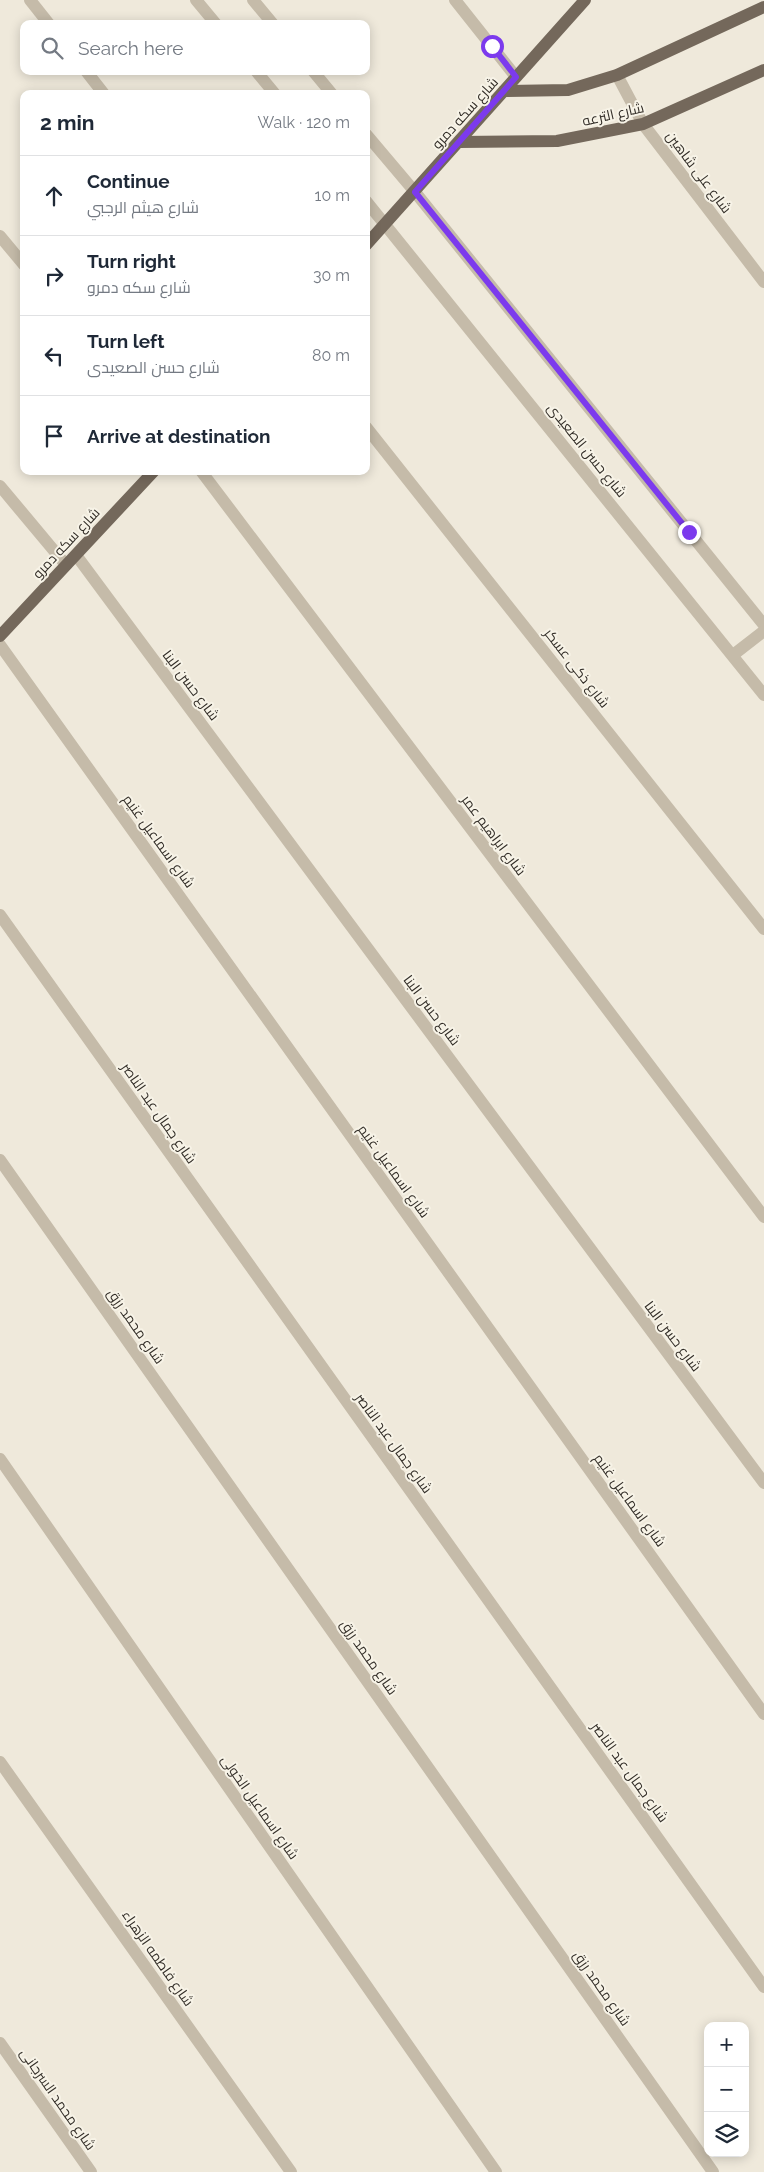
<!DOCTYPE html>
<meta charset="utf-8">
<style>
body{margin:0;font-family:Raleway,Cairo,sans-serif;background:#f2f2f3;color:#1f2937}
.controls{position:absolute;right:15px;bottom:15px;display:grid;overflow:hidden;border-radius:10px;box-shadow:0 2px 12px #0003}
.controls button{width:45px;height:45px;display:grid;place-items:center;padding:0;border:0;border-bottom:1px solid #e0e1e3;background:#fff;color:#1f2937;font:25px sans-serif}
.stop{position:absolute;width:15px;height:15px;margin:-11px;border:4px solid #7c3aed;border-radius:50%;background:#fff}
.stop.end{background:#7c3aed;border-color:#fff;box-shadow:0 1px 5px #0008}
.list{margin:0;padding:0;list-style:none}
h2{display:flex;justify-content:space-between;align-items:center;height:65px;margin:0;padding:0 20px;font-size:21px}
h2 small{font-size:16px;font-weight:400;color:#747a83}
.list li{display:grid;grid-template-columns:32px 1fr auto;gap:15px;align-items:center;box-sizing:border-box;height:80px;padding:0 20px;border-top:1px solid #e0e1e3}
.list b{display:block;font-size:19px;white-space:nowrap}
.list p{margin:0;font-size:16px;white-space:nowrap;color:#747a83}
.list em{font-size:16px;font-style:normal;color:#747a83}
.icon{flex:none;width:28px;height:28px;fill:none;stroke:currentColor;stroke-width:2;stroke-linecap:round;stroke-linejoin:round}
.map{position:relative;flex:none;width:764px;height:2172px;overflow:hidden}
.search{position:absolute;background:#fff;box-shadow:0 2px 12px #0003;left:20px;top:20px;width:350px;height:55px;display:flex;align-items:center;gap:12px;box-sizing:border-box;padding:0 18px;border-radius:10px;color:#747a83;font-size:19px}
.panel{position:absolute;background:#fff;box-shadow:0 2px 12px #0003;left:20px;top:90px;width:350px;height:385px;border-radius:10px}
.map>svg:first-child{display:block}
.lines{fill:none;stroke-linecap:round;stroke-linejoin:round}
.minor{stroke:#c5bba9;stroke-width:12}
.major{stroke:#74685b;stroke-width:12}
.route{stroke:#7c3aed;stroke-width:6}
.labels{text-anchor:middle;stroke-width:4;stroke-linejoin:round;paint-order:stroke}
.street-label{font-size:14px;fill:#332e28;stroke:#f7f3e7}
</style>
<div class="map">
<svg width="764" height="2172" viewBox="0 0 764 2172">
<rect width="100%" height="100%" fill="#efe9db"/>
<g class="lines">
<g class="minor">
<polyline points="30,0 49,24"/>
<polyline points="196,0 216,24"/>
<polyline points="253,0 273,24"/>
<polyline points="455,0 516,77"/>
<polyline points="86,71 104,94"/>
<polyline points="256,71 275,94"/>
<polyline points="313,71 332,94"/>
<polyline points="617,75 643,124 764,282"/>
<polyline points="366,134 415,192 764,625"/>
<polyline points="366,201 764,695"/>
<polyline points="0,236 24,265"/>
<polyline points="366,427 764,929"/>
<polyline points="201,471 764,1217"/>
<polyline points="0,486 66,565"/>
<polyline points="76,555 764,1483"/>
<polyline points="0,645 764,1714"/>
<polyline points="733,655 764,631"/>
<polyline points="0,915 764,1987"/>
<polyline points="0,1160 713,2172"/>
<polyline points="0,1459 496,2172"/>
<polyline points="0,1762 291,2172"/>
<polyline points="0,2043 91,2172"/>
</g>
<g class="major">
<polyline points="504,91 568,90 617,75 764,7"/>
<polyline points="459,142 557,141 643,124 764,70"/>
<polyline points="366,245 585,0"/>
<polyline points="0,636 154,471"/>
</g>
</g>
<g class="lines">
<polyline class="route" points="492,46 516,77 415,192 689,532"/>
</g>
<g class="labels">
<g class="street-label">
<text transform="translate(465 113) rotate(-48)" y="5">شارع سكه دمرو</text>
<text transform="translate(613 114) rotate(-13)" y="5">شارع الترعه</text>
<text transform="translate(699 172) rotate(53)" y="5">شارع على شاهين</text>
<text transform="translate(587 450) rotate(51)" y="5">شارع حسن الصعيدى</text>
<text transform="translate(66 543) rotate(-47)" y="5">شارع سكه دمرو</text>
<text transform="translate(577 668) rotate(52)" y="5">شارع ذكى عسكر</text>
<text transform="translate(191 685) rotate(53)" y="5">شارع حسن البنا</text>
<text transform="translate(494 835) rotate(53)" y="5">شارع ابراهيم عمر</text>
<text transform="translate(159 841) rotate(54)" y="5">شارع اسماعيل غنيم</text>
<text transform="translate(432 1010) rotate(53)" y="5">شارع حسن البنا</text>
<text transform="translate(159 1113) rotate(55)" y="5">شارع جمال عبد الناصر</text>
<text transform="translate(394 1171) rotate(54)" y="5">شارع اسماعيل غنيم</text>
<text transform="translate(136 1326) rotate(55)" y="5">شارع محمد رزق</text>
<text transform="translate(673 1336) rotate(53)" y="5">شارع حسن البنا</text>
<text transform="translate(394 1443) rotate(54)" y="5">شارع جمال عبد الناصر</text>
<text transform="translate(630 1500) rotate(54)" y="5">شارع اسماعيل غنيم</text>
<text transform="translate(369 1657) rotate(55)" y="5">شارع محمد رزق</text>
<text transform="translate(630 1772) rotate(54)" y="5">شارع جمال عبد الناصر</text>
<text transform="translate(260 1807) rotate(55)" y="5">شارع اسماعيل الخولى</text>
<text transform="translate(158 1958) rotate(55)" y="5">شارع فاطمه الزهراء</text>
<text transform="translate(602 1988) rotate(55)" y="5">شارع محمد رزق</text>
<text transform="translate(58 2099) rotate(55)" y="5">شارع محمد السرجانى</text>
</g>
</g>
</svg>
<div class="controls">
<button>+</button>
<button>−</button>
<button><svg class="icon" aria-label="layers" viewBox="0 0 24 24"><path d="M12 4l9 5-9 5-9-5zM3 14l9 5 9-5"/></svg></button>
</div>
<div class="stop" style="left:492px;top:46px"></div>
<div class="stop end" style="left:689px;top:532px"></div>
<div class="search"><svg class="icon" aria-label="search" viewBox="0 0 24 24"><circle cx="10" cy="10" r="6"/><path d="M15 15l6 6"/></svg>Search here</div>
<section class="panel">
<h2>2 min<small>Walk · 120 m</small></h2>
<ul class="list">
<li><svg class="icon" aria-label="ahead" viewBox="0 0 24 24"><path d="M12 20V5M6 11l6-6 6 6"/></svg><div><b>Continue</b><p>شارع هيثم الرجبي</p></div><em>10 m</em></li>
<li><svg class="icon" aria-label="right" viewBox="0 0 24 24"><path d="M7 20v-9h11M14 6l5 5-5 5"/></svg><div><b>Turn right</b><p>شارع سكه دمرو</p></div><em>30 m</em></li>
<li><svg class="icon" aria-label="left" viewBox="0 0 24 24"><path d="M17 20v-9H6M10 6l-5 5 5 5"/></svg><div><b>Turn left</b><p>شارع حسن الصعيدى</p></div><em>80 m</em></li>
<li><svg class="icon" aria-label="arrive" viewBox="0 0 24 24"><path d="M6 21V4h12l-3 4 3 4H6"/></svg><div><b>Arrive at destination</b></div></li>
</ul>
</section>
</div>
